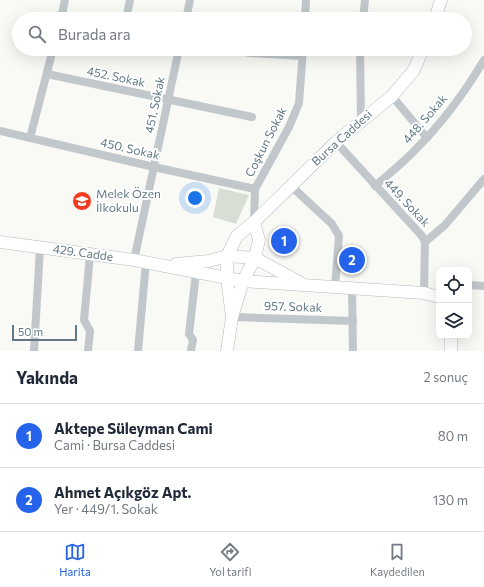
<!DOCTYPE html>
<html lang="tr">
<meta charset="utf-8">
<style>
body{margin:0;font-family:Commissioner,sans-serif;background:#f6f6f7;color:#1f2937}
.controls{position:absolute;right:12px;bottom:12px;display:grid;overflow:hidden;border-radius:8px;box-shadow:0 4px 16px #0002}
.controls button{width:36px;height:36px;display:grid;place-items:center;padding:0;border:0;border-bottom:1px solid #e0e1e3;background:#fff;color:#1f2937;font:20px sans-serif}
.scale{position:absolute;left:12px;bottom:10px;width:65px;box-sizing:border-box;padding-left:4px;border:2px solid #617884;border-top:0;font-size:11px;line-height:14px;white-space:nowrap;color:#617884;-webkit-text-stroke:3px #fff;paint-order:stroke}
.you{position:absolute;left:195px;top:198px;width:14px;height:14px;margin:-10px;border:3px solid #fff;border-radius:50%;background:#1a73e8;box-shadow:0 0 0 6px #1a73e833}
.badge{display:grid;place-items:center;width:26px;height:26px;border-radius:50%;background:#2563eb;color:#fff;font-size:13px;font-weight:700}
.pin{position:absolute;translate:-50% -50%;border:2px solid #fff;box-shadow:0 1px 4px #0006}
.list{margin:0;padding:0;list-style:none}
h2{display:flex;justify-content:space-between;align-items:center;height:52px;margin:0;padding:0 16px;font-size:17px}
h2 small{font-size:13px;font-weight:400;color:#747a83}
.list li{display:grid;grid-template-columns:26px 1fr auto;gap:12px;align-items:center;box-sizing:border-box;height:64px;padding:0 16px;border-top:1px solid #e0e1e3}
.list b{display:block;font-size:15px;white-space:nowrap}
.list p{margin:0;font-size:13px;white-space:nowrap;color:#747a83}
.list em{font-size:13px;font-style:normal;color:#747a83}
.icon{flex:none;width:22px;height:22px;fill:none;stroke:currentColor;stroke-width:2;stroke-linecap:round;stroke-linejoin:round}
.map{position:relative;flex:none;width:484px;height:351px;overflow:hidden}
.search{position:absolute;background:#fff;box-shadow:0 4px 16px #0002;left:12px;right:12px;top:12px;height:44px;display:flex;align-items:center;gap:10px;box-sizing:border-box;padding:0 14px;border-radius:22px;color:#747a83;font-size:15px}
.sheet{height:180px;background:#fff}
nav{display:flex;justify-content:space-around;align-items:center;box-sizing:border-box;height:56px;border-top:1px solid #e0e1e3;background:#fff;font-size:11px;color:#747a83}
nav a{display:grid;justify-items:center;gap:2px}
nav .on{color:#2563eb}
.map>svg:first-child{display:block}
.green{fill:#d9ded5}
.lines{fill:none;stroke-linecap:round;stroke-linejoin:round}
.secondary-casing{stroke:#b3bbbf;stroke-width:13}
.street{stroke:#c1c7ca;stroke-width:8}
.secondary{stroke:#fff;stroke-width:12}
.labels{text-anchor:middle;stroke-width:4;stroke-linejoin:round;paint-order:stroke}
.street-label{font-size:12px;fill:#617884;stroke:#fff}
.poi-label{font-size:12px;fill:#617884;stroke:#fff;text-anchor:start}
</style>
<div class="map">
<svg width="484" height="351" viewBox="0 0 484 351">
<rect width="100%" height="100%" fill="#f9f9f6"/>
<polygon class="green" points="219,188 249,195 236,224 213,217"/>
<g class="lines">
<defs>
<g id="secondary">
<polyline points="435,19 441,0"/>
<polyline points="0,242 134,260 243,281 424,293 439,297"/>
<polyline points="176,264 209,261 227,256 255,258 299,282"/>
<polyline points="232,317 227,278 227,256 237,236 254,222 336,142 392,96 414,70 423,49"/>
<polyline points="451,336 451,351"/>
<polyline points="227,351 232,317 243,281 255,258 259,240 254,222"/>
</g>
</defs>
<use href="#secondary" class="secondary-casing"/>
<g class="street">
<polyline points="62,15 82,19"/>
<polyline points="61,19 65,0"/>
<polyline points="126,19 130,0"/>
<polyline points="186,19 190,0"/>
<polyline points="305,19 306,0"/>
<polyline points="363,19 365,0"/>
<polyline points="230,49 250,53 302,56"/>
<polyline points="360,49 361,120"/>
<polyline points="47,74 252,117"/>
<polyline points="392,96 427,138"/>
<polyline points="0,131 154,167 255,189"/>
<polyline points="30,138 53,49"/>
<polyline points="336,142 422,236 425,242 424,293"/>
<polyline points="291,186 332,224 339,236 335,287"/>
<path d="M375,186C389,174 404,162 416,149C443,122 465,92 484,60"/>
<polyline points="254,222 255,189 289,127 299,103 303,49"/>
<polyline points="425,242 445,225 484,179"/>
<polyline points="134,260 179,49"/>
<polyline points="469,285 484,286"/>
<polyline points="352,289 353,351"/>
<polyline points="232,317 353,321"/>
<polyline points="34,351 40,248"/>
<polyline points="88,351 90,331 84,320 90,255"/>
<polyline points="138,351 146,262"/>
<polyline points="191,351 193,340 189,334 196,273"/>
</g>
<use href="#secondary" class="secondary"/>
</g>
<defs>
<symbol id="school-disc" viewBox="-11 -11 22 22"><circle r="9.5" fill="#f13b1e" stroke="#fff"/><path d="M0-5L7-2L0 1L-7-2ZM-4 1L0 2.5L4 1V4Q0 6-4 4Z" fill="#fff"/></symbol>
</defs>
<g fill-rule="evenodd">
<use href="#school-disc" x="71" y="190" width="22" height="22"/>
</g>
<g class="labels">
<g class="street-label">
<text transform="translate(116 77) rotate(12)" y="4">452. Sokak</text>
<text transform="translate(155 105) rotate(-78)" y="4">451. Sokak</text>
<text transform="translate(425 119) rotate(-49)" y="4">448. Sokak</text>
<text transform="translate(342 138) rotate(-42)" y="4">Bursa Caddesi</text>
<text transform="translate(266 142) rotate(-63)" y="4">Coşkun Sokak</text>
<text transform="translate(130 149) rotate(13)" y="4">450. Sokak</text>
<text transform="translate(407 203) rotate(47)" y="4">449. Sokak</text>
<text transform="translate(83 253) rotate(8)" y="4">429. Cadde</text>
<text transform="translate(293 307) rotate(2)" y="4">957. Sokak</text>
</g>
<g class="poi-label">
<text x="96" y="198">Melek Özen<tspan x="96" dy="14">İlkokulu</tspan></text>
</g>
</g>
</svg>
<div class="controls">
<button><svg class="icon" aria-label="locate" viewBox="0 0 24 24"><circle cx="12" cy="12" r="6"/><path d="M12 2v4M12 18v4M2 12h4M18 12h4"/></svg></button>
<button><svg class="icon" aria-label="layers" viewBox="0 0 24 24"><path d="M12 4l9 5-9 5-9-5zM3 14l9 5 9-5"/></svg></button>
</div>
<div class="scale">50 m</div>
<div class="you"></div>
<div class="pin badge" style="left:284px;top:241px">1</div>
<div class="pin badge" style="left:352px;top:260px">2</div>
<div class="search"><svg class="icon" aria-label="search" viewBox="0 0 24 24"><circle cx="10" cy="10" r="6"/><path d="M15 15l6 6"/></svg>Burada ara</div>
</div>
<section class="sheet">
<h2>Yakında<small>2 sonuç</small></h2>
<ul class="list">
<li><span class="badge">1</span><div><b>Aktepe Süleyman Cami</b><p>Cami · Bursa Caddesi</p></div><em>80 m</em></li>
<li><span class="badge">2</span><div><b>Ahmet Açıkgöz Apt.</b><p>Yer · 449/1. Sokak</p></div><em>130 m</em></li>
</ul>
</section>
<nav>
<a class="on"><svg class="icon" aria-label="map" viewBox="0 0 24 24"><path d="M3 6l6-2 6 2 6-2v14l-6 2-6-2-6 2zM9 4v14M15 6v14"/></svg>Harita</a>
<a><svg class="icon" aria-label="directions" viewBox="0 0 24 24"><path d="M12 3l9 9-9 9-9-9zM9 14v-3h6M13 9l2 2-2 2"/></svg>Yol tarifi</a>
<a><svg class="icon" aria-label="saved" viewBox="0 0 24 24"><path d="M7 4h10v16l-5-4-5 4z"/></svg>Kaydedilen</a>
</nav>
